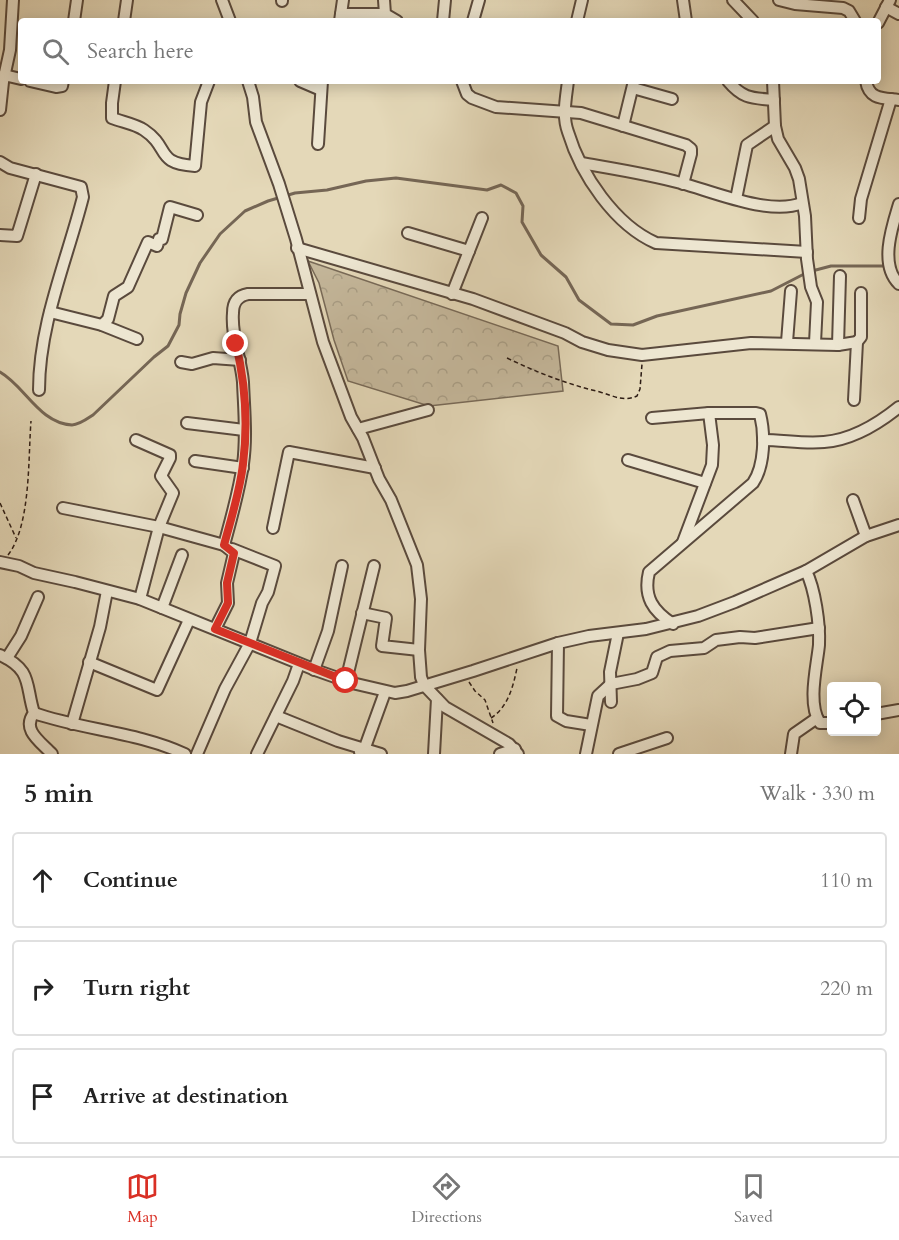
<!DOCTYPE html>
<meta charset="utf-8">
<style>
body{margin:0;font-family:Cardo,serif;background:#f2f2f2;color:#222}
.controls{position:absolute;right:18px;bottom:18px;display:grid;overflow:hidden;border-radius:6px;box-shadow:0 3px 15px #0003}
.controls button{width:54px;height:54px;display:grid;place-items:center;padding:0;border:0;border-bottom:2px solid #e0e0e0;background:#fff;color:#222;font:30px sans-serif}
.stop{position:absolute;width:18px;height:18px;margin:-14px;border:4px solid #d93025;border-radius:50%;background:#fff}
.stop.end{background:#d93025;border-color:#fff;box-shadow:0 2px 6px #0008}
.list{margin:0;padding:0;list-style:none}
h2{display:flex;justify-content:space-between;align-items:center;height:78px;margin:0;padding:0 24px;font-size:26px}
h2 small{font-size:20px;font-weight:400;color:#767676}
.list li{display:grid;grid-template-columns:39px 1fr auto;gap:18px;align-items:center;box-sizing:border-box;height:96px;margin:0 12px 12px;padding:0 12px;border:2px solid #e0e0e0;border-radius:6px}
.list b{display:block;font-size:22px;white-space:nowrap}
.list em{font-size:20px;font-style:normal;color:#767676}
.icon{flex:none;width:33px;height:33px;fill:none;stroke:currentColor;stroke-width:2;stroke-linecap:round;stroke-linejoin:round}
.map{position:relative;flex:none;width:899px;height:754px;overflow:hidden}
.search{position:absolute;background:#fff;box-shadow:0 3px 15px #0003;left:18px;right:18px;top:18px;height:66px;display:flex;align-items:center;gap:15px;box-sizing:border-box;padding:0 21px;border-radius:6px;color:#767676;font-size:22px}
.sheet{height:402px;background:#fff}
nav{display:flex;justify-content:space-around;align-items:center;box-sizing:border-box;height:84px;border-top:2px solid #e0e0e0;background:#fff;font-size:16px;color:#767676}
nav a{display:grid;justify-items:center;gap:3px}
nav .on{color:#d93025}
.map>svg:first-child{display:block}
.forest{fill:url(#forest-crowns);stroke:#786a58;stroke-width:1.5}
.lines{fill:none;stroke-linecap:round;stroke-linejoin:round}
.stream{stroke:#756655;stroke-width:3}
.minor-casing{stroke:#5a4a3d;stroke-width:14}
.path{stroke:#2c1b14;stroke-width:1.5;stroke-dasharray:4.5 3;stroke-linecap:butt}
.minor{stroke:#ede6d1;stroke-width:10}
.route{stroke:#d93025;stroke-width:8}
</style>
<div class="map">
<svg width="899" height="754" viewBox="0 0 899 754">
<defs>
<pattern id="forest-crowns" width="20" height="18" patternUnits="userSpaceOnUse" patternTransform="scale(1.5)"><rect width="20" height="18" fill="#c5b89c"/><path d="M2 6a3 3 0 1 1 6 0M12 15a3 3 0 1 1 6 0" fill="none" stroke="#a99e86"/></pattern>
</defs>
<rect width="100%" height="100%" fill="#e4d8b8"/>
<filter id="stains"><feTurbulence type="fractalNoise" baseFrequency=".00333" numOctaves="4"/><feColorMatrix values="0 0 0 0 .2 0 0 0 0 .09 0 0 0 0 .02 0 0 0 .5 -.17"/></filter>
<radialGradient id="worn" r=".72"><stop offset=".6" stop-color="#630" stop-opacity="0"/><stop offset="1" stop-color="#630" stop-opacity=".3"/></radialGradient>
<polygon class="forest" points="308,261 558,346 563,391 429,406 348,381 334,340 319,283"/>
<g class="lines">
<g class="stream">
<polyline points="812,271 831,266 886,266"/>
<path d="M0,372C25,386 39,423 72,425C79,425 87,419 93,415L154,357L168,346L179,325L180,314L186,293L200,263L220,234L245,211L268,201L295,193L327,190L366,181L396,178L487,190L501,185L516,193L523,206L522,222L541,255L566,277L579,300L611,324L633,325L657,316L771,291L806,273"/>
</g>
<defs>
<g id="minor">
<polyline points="222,0 230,21"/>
<polyline points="282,0 282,1"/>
<polyline points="384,0 385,14 397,21"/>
<polyline points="683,0 686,21"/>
<polyline points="733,0 753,21"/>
<polyline points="779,0 795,4 843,8 849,11 855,21"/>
<polyline points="886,7 899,14"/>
<polyline points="341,14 385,14"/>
<polyline points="74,21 77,0"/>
<polyline points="124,21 127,0"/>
<polyline points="340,21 343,0"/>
<polyline points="443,21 445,0"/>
<polyline points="473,21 479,0"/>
<polyline points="577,21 582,0"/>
<polyline points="878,23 890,0"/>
<polyline points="4,75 21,79"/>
<polyline points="30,81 56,87 62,86 63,81"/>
<path d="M115,81L112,103V118C122,122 135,124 144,130C171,148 154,163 195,166L201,102L209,81"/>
<polyline points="248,81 253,97 256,122 279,184 296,239 323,342 351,417 363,438 379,479 391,500 417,565 421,599 419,650 421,677 424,685 445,707 509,744 518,754"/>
<polyline points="300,81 321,90"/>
<polyline points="462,81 467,94 472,98 496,107 581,113 686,145 691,149 691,154 683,184"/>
<path d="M568,81C566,98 562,116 568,132C581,175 615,225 656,243L807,252"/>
<path d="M728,81C743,99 752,98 774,100"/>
<polyline points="773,81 775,126 778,139 795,168 799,179 805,216 807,259 811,287 817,302 815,343"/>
<path d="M866,81C869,100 883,98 899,100"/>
<polyline points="633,88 672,99"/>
<polyline points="0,110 3,82 10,50 13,0"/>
<polyline points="623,126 634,81"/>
<polyline points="318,144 322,81"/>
<path d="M0,162L10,168L81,187L83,197C67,260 39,324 39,390"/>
<path d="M581,163C615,169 648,174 681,183C714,192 770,216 802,203"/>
<polyline points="736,199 747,145 775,126"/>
<path d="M899,204C892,227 879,265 899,284"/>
<polyline points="859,218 861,199 891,99"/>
<polyline points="408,233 469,251"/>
<polyline points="0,235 17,236 36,174"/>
<polyline points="297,248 473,299 565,333 582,342 608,350 642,355 751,343 838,345 857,342"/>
<polyline points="452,294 482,218"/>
<polyline points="50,312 102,325 137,339"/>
<polyline points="102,325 108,319 114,296 128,287 148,242 157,246 159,239 162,239 170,207 197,215"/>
<polyline points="787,342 791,291"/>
<polyline points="838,345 840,276"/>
<polyline points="181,362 192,364 213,358 240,360"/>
<polyline points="854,400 857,342 861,337 861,293"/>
<path d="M652,418L709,413H756L760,414C765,434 765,465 753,483L649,572C643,597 653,611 673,624"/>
<polyline points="187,423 244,430"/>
<polyline points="358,429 428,410"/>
<polyline points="136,440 170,455 170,458 161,476 173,493 159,527 140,599"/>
<path d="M763,440C783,440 804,444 824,442C851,440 878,424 899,407"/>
<polyline points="628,460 705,483"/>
<polyline points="195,461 243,468"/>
<polyline points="853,500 866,536"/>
<polyline points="63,508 159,527 224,545"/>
<polyline points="273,528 289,452 375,468"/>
<polyline points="683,542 712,465 713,445 709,413"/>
<polyline points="0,562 19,566 34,573 75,582 140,599 318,671 352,683 395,693 407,691 473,671 558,643 589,636 646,629 698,616 735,602 806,571 866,536 899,525"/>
<path d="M806,571C815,589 820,624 819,645C817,666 807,704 820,723H832"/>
<polyline points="162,608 182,555"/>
<polyline points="362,613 386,618 382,646 419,650"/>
<path d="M215,629L228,603L227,583L234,553L224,545C231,519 239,492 243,464C247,437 244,409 243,382C241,359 231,336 233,313C233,303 237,296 248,294H310"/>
<polyline points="558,643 557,716 566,721 591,725"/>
<path d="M0,655C33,670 25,685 34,713C21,730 41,742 52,754"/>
<polyline points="7,658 21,636 38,597"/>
<polyline points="89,662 157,690 189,620"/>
<polyline points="314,670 328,631 342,566"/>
<polyline points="346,681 374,566"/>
<polyline points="611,702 610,672 618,633"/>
<path d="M34,713C83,730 137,732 185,754"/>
<polyline points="876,714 899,710"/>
<polyline points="276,716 338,741 381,754"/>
<polyline points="72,724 100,627 107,591"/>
<polyline points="360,752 364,750 385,692"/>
<polyline points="197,754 225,689 250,643 262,603 268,592 275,566 232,549"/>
<polyline points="257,754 293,681 299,664"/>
<polyline points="434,754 437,699"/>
<polyline points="500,754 515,749"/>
<polyline points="586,754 598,696 611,684 637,679 652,673 657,657 670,651 704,648 716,640 740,637 755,638 819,628"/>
<polyline points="619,754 667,738"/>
<polyline points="791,754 794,734 817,718"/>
</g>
</defs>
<use href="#minor" class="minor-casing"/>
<g class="path">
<path d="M507,358C538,373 567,384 600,392C614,396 623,402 637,396L640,389L642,364"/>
<polyline points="0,503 16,538"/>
<path d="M8,555C31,525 28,459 31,421"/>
<polyline points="469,682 475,691 485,700 493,723"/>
<path d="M491,718C508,707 513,687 517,668"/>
</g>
<use href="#minor" class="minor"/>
</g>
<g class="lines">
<path class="route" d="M236,344C245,382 248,425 243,464C240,491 231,519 224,545L234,553L227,583L228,603L215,629L346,681"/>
</g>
<rect width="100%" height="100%" filter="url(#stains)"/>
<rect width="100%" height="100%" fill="url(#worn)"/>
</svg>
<div class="controls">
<button><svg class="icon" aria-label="locate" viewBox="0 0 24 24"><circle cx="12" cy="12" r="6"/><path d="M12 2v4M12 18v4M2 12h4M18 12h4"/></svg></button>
</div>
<div class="stop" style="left:346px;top:681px"></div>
<div class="stop end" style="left:236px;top:344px"></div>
<div class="search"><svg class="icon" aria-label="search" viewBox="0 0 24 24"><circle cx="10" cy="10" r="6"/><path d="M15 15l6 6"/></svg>Search here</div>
</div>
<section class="sheet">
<h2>5 min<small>Walk · 330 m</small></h2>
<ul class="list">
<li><svg class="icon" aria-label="ahead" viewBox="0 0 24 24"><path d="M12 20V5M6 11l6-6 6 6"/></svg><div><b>Continue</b></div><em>110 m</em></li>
<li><svg class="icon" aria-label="right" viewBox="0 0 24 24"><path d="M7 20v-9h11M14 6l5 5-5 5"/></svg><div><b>Turn right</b></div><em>220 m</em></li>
<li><svg class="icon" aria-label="arrive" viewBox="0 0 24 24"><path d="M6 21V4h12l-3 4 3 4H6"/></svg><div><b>Arrive at destination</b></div></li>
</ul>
</section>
<nav>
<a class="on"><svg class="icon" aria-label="map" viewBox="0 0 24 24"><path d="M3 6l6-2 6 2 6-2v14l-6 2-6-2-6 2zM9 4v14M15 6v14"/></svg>Map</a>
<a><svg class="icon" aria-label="directions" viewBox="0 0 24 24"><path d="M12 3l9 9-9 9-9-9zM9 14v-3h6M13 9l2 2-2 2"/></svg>Directions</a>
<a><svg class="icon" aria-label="saved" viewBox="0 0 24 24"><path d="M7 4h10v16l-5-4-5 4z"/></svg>Saved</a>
</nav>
